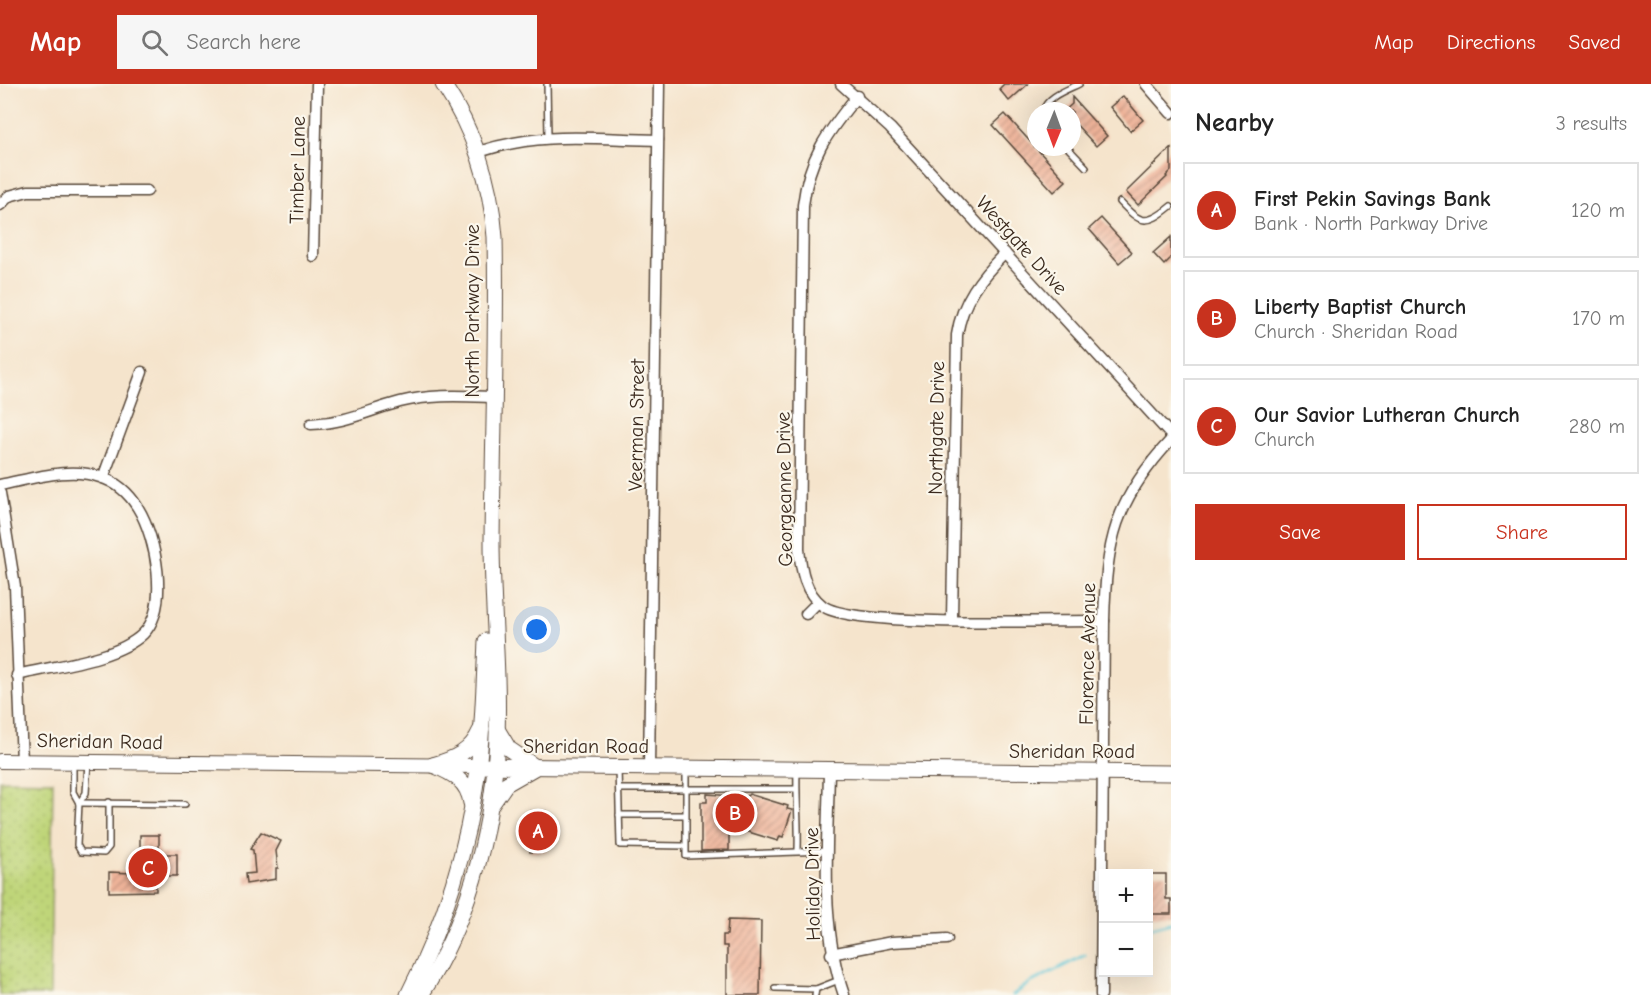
<!DOCTYPE html>
<meta charset="utf-8">
<style>
body{margin:0;font-family:"Comic Neue",sans-serif;background:#f6f6f6;color:#222}
.controls{position:absolute;right:18px;bottom:18px;display:grid;overflow:hidden;border-radius:0px;box-shadow:0 6px 24px #0002}
.controls button{width:54px;height:54px;display:grid;place-items:center;padding:0;border:0;border-bottom:2px solid #e0e0e0;background:#fff;color:#222;font:30px sans-serif}
.compass{position:absolute;left:1027px;top:18px;width:54px;height:54px;border-radius:50%;background:#fff;box-shadow:0 6px 24px #0002;rotate:181deg}
.you{position:absolute;left:537px;top:546px;width:21px;height:21px;margin:-15px;border:4px solid #fff;border-radius:50%;background:#1a73e8;box-shadow:0 0 0 9px #1a73e833}
.badge{display:grid;place-items:center;width:39px;height:39px;border-radius:50%;background:#c8321e;color:#fff;font-size:20px;font-weight:700}
.pin{position:absolute;translate:-50% -50%;border:3px solid #fff;box-shadow:0 2px 6px #0006}
.list{margin:0;padding:0;list-style:none}
h2{display:flex;justify-content:space-between;align-items:center;height:78px;margin:0;padding:0 24px;font-size:26px}
h2 small{font-size:20px;font-weight:400;color:#767676}
.list li{display:grid;grid-template-columns:39px 1fr auto;gap:18px;align-items:center;box-sizing:border-box;height:96px;margin:0 12px 12px;padding:0 12px;border:2px solid #e0e0e0;border-radius:0px}
.list b{display:block;font-size:22px;white-space:nowrap}
.list p{margin:0;font-size:20px;white-space:nowrap;color:#767676}
.list em{font-size:20px;font-style:normal;color:#767676}
.actions{display:flex;gap:12px;padding:18px 24px}
.actions a{flex:1;padding:14px 0;border:2px solid #c8321e;border-radius:0px;text-align:center;font-size:21px;color:#c8321e}
.actions .main{background:#c8321e;color:#fff}
.icon{flex:none;width:33px;height:33px;fill:none;stroke:currentColor;stroke-width:2;stroke-linecap:round;stroke-linejoin:round}
.map{position:relative;flex:none;width:1171px;height:911px;overflow:hidden}
header{display:flex;align-items:center;gap:36px;box-sizing:border-box;height:84px;padding:0 30px;background:#c8321e;color:#fff}
header strong{font-size:28px}
nav{display:flex;gap:33px;margin-inline-start:auto;font-size:21px}
.search{width:420px;height:54px;background:#f6f6f6;display:flex;align-items:center;gap:15px;box-sizing:border-box;padding:0 21px;border-radius:0px;color:#767676;font-size:22px}
main{display:flex}
aside{flex:1;background:#fff}
.map>svg:first-child{display:block}
.grass{fill:url(#grass-dots);stroke:#7d804c;stroke-width:1.5}
.lines{fill:none;stroke-linecap:round;stroke-linejoin:round}
.stream{stroke:#5cc6d7;stroke-width:3}
.building{fill:url(#building-hatch)}
.service-casing{stroke:#574638;stroke-width:8}
.minor-casing{stroke:#574638;stroke-width:13}
.tertiary-casing{stroke:#574638;stroke-width:16}
.secondary-casing{stroke:#574638;stroke-width:17}
.service{stroke:#fff;stroke-width:5}
.minor{stroke:#fff;stroke-width:10}
.tertiary{stroke:#fff;stroke-width:14}
.secondary{stroke:#fff;stroke-width:15}
.labels{text-anchor:middle;stroke-width:4.5;stroke-linejoin:round;paint-order:stroke}
.street-label{font-size:20px;fill:#3b2a1e;stroke:#fbf7ec}
</style>
<header>
<strong>Map</strong>
<div class="search"><svg class="icon" aria-label="search" viewBox="0 0 24 24"><circle cx="10" cy="10" r="6"/><path d="M15 15l6 6"/></svg>Search here</div>
<nav><a>Map</a><a>Directions</a><a>Saved</a></nav>
</header>
<main>
<div class="map">
<svg width="1171" height="911" viewBox="0 0 1171 911">
<defs>
<pattern id="grass-dots" width="8" height="8" patternUnits="userSpaceOnUse" patternTransform="scale(1.5)"><rect width="8" height="8" fill="#bfd579"/><path d="M2 2h.1M6 6h.1" fill="none" stroke="#a5b768" stroke-width="1.8" stroke-linecap="round"/></pattern>
<pattern id="building-hatch" width="6" height="6" patternUnits="userSpaceOnUse" patternTransform="scale(1.5)"><rect width="6" height="6" fill="#efb49a"/><path d="M-1 1l2-2M0 6l6-6M5 7l2-2" fill="none" stroke="#c3937d"/></pattern>
</defs>
<rect width="100%" height="100%" fill="#fbf7ec"/>
<filter id="ink" filterUnits="userSpaceOnUse"><feTurbulence type="fractalNoise" baseFrequency=".0167" numOctaves="2"/><feDisplacementMap in="SourceGraphic" scale="12" xChannelSelector="R" yChannelSelector="G"/><feConvolveMatrix kernelMatrix="1 2 1 2 8 2 1 2 1" color-interpolation-filters="sRGB"/></filter>
<filter id="wash" filterUnits="userSpaceOnUse"><feTurbulence type="fractalNoise" baseFrequency=".008" numOctaves="4" result="noise"/><feDisplacementMap in="SourceGraphic" scale="24" xChannelSelector="R" yChannelSelector="G"/><feGaussianBlur stdDeviation="1.35" result="paint"/><feColorMatrix in="noise" values="0 0 0 0 0 0 0 0 0 0 0 0 0 0 0 0 0 1.4 0 .05"/><feComposite in="paint" operator="in"/></filter>
<g filter="url(#wash)">
<rect width="100%" height="100%" fill="#f5e4cc"/>
<polygon class="grass" points="0,696 53,697 50,911 0,911"/>
<g class="lines">
<g class="stream">
<polyline points="1148,844 1171,838"/>
<polyline points="1013,911 1030,899 1085,871"/>
</g>
</g>
<g id="blocks">
<g class="building">
<polygon points="1004,0 1028,0 1009,17 999,5"/>
<polygon points="1123,12 1143,36 1130,47 1110,23"/>
<polygon points="1072,13 1107,52 1096,62 1072,36 1072,27 1064,27 1072,20"/>
<polygon points="1005,30 1066,97 1054,108 993,41"/>
<polygon points="1171,64 1171,87 1166,92 1167,93 1138,121 1126,108"/>
<polygon points="1101,134 1132,168 1119,179 1089,145"/>
<polygon points="1171,153 1171,174 1164,181 1153,169"/>
<polygon points="707,710 746,713 749,710 788,722 787,725 792,726 783,753 780,752 778,757 729,742 729,766 701,767 701,718 707,718"/>
<polygon points="530,727 546,727 546,767 530,768"/>
<polygon points="261,748 281,757 276,767 278,784 276,784 276,795 246,800 245,790 255,789 253,766 250,765"/>
<polygon points="140,751 159,751 159,770 177,770 177,792 156,792 156,807 109,808 109,788 132,789 140,781"/>
<polygon points="1149,790 1166,790 1166,815 1171,815 1171,830 1149,830"/>
<polygon points="728,836 761,837 760,911 727,911 727,862 723,862 723,851 727,851"/>
</g>
</g>
</g>
<g filter="url(#ink)">
<use href="#blocks" fill-opacity="0" stroke="#574638" stroke-width="1.5"/>
<g class="lines">
<defs>
<g id="service">
<polyline points="547,0 548,52"/>
<path d="M1043,27C1047,12 1067,6 1079,0"/>
<polyline points="1067,63 1086,83"/>
<path d="M1120,118C1140,139 1146,143 1171,122"/>
<polyline points="73,680 73,708 79,719 77,761 81,768 104,769 109,763 109,718"/>
<polyline points="618,684 620,761 685,762"/>
<polyline points="686,685 686,772 826,767"/>
<path d="M797,687C796,713 799,739 798,766"/>
<polyline points="619,705 796,705"/>
<polyline points="79,719 185,720"/>
<polyline points="79,719 86,709 88,678"/>
<polyline points="619,731 685,731"/>
<polyline points="775,904 816,905"/>
<polyline points="815,911 816,905 839,896"/>
</g>
<g id="minor">
<polyline points="841,0 890,44 1171,351"/>
<polyline points="1146,0 1171,29"/>
<path d="M857,12C827,49 809,73 803,121L799,465C801,486 805,509 823,522C853,544 1055,536 1104,537"/>
<path d="M478,68C542,47 593,55 658,56"/>
<polyline points="0,121 9,112 28,107 147,107"/>
<polyline points="313,172 317,0"/>
<path d="M311,340C349,338 366,327 400,318C431,310 462,312 493,313"/>
<polyline points="103,394 142,288"/>
<path d="M0,401C31,395 69,382 100,393C116,398 129,409 138,424C156,453 170,523 143,550C116,576 53,582 17,591"/>
<polyline points="0,409 15,503 22,678"/>
<polyline points="806,530 818,518"/>
<path d="M952,535L957,251C962,217 981,193 1005,169"/>
<polyline points="649,683 659,0"/>
<path d="M829,686C828,761 819,839 844,911"/>
<polyline points="831,870 892,858 947,855"/>
<path d="M1101,911L1104,537C1106,457 1115,416 1171,356"/>
</g>
<polyline id="tertiary" points="0,677 478,682"/>
<g id="secondary">
<polyline points="497,645 509,665 534,682"/>
<path d="M433,681C454,675 471,668 480,647"/>
<path d="M433,681C452,689 468,697 471,719"/>
<polyline points="478,682 1171,689"/>
<polyline points="492,720 506,700 534,684"/>
<path d="M408,911C444,840 468,764 478,685C483,643 484,599 486,557"/>
<path d="M421,911C467,840 490,754 496,671C501,600 492,528 492,457C493,356 497,254 495,153C491,97 474,47 443,0"/>
</g>
</defs>
<use href="#service" class="service-casing"/>
<use href="#minor" class="minor-casing"/>
<use href="#tertiary" class="tertiary-casing"/>
<use href="#secondary" class="secondary-casing"/>
<use href="#service" class="service"/>
<use href="#minor" class="minor"/>
<use href="#tertiary" class="tertiary"/>
<use href="#secondary" class="secondary"/>
</g>
</g>
<g class="labels">
<g class="street-label">
<text transform="translate(297 86) rotate(-89)" y="7">Timber Lane</text>
<text transform="translate(1022 161) rotate(48)" y="7">Westgate Drive</text>
<text transform="translate(472 227) rotate(-90)" y="7">North Parkway Drive</text>
<text transform="translate(636 341) rotate(-89)" y="7">Veerman Street</text>
<text transform="translate(936 344) rotate(-89)" y="7">Northgate Drive</text>
<text transform="translate(784 405) rotate(-91)" y="7">Georgeanne Drive</text>
<text transform="translate(1087 570) rotate(-89)" y="7">Florence Avenue</text>
<text transform="translate(100 657) rotate(1)" y="7">Sheridan Road</text>
<text x="586" y="669">Sheridan Road</text>
<text x="1072" y="674">Sheridan Road</text>
<text transform="translate(812 800) rotate(-91)" y="7">Holiday Drive</text>
</g>
</g>
</svg>
<div class="controls">
<button>+</button>
<button>−</button>
</div>
<svg class="compass" viewBox="-18 -18 36 36"><path d="M0-13l5 13h-10z" fill="#e53935"/><path d="M0 13l5-13h-10z" fill="#767676"/></svg>
<div class="you"></div>
<div class="pin badge" style="left:538px;top:747px">A</div>
<div class="pin badge" style="left:735px;top:729px">B</div>
<div class="pin badge" style="left:148px;top:784px">C</div>
</div>
<aside>
<h2>Nearby<small>3 results</small></h2>
<ul class="list">
<li><span class="badge">A</span><div><b>First Pekin Savings Bank</b><p>Bank · North Parkway Drive</p></div><em>120 m</em></li>
<li><span class="badge">B</span><div><b>Liberty Baptist Church</b><p>Church · Sheridan Road</p></div><em>170 m</em></li>
<li><span class="badge">C</span><div><b>Our Savior Lutheran Church</b><p>Church</p></div><em>280 m</em></li>
</ul>
<div class="actions"><a class="main">Save</a><a>Share</a></div>
</aside>
</main>
